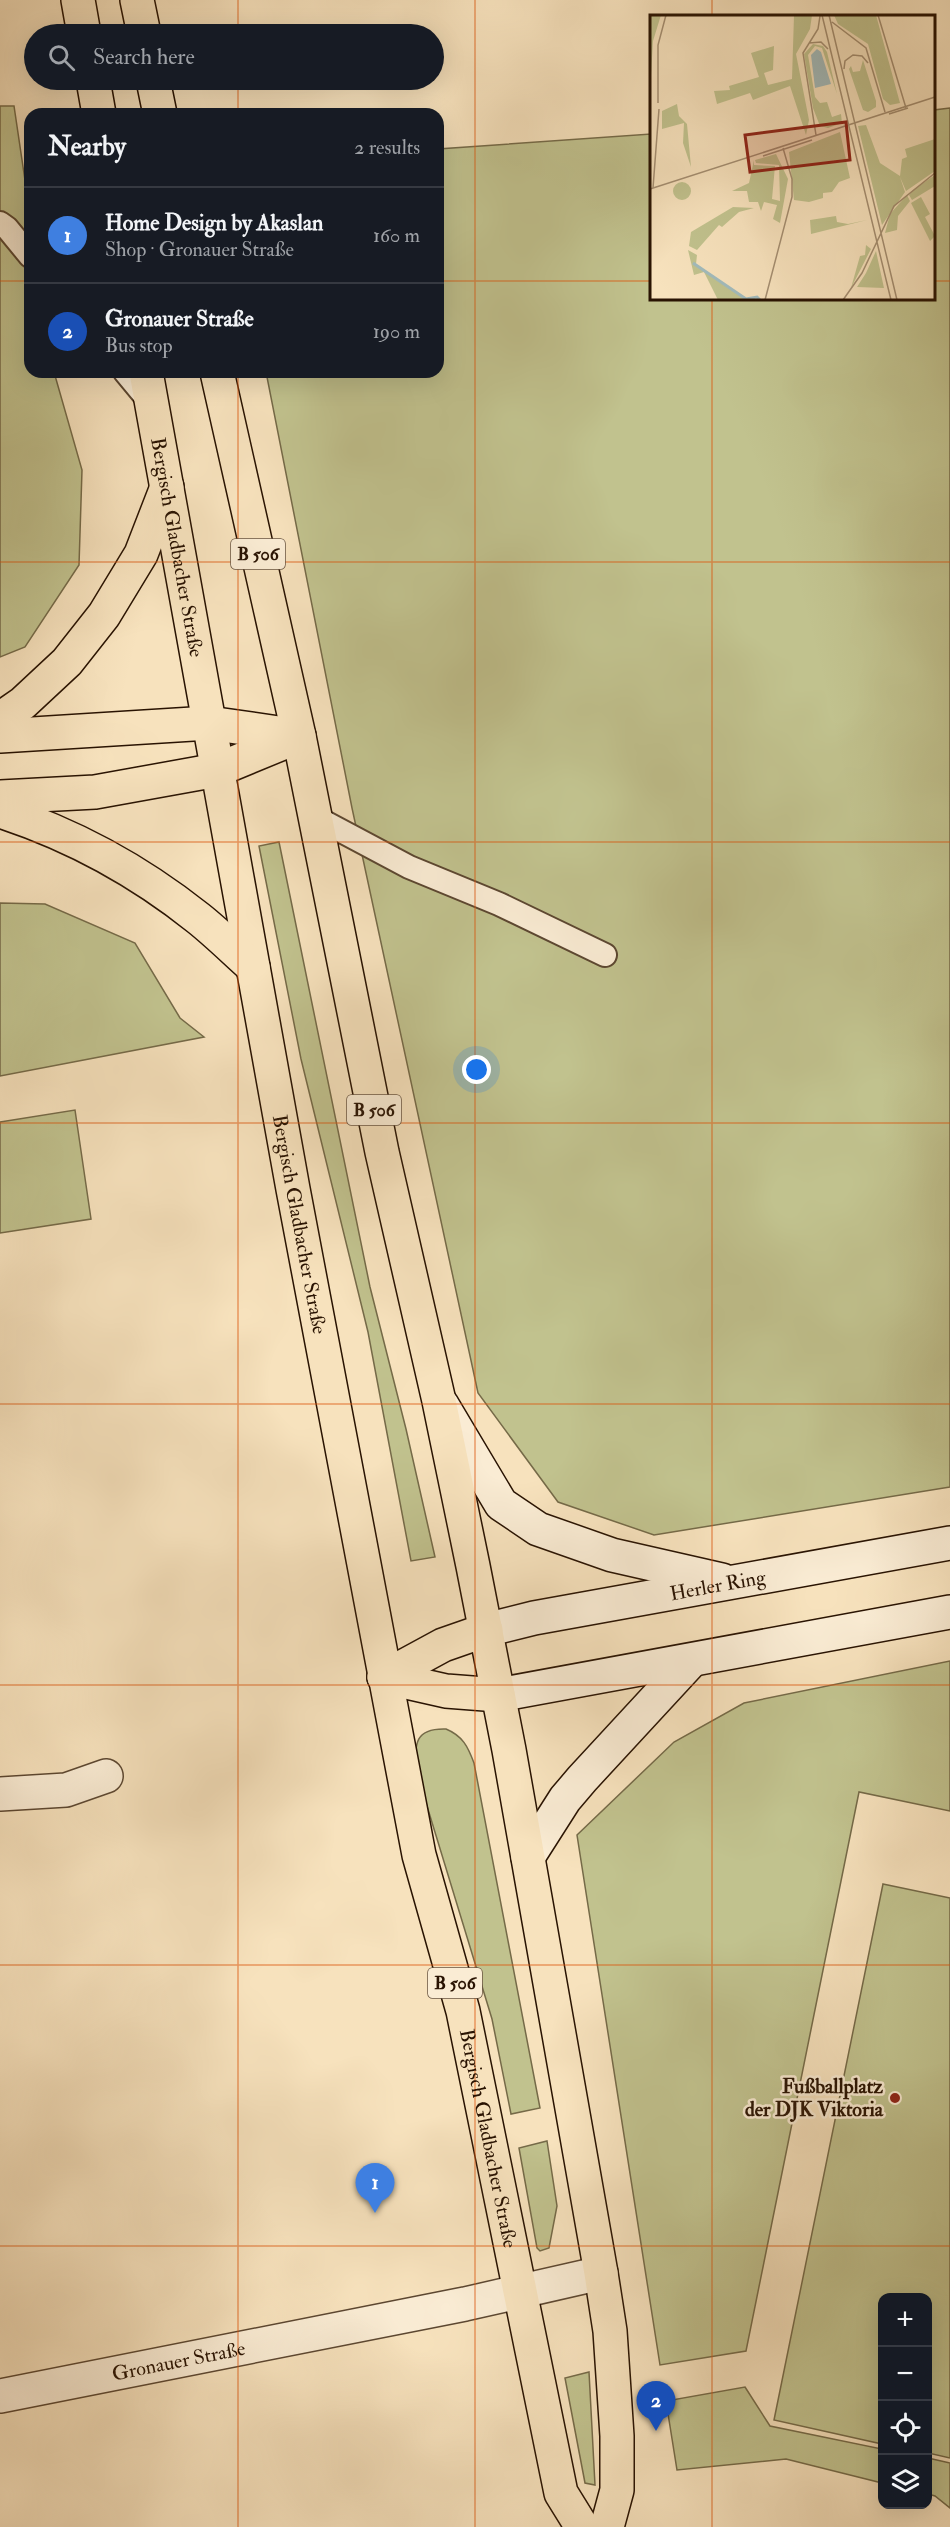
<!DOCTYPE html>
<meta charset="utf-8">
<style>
body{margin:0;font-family:"IM FELL Double Pica",serif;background:#20242c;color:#f1f3f6}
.controls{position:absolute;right:18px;bottom:18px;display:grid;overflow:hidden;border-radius:12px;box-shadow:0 6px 24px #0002}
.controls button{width:54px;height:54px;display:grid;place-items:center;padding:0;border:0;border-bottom:2px solid #363941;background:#171b24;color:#f1f3f6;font:30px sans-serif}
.you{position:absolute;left:477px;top:1070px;width:21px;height:21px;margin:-15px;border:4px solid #fff;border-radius:50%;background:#1a73e8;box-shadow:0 0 0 9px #1a73e833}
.badge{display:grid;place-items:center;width:39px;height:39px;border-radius:50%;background:#7c3aed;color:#fff;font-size:20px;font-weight:700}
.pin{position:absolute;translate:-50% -50px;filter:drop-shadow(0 2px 3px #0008)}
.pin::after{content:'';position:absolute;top:32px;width:21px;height:18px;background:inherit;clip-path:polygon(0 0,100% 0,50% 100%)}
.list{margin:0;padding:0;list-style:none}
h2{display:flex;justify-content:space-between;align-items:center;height:78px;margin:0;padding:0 24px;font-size:26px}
h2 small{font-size:20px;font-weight:400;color:#9ea1a6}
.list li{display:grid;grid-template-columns:39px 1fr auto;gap:18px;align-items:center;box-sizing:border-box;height:96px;padding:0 24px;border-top:2px solid #363941}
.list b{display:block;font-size:22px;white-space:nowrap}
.list p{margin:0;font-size:20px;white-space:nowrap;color:#9ea1a6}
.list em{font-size:20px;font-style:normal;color:#9ea1a6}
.icon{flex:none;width:33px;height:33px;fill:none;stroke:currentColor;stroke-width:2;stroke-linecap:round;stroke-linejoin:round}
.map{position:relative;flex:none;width:950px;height:2527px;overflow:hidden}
.search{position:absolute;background:#171b24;box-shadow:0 6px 24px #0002;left:24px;top:24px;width:420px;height:66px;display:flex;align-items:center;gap:15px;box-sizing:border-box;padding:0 21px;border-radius:33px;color:#9ea1a6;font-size:22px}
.panel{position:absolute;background:#171b24;box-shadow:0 6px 24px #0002;left:24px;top:108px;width:420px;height:270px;border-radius:18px}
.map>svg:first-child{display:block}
.green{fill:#c1c28e;stroke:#756a48;stroke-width:1.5}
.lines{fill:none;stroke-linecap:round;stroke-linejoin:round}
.lane-casing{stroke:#5c4731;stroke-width:26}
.street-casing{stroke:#5c4731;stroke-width:36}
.secondary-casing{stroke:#291302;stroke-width:36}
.primary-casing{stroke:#291302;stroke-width:36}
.highway-casing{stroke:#291302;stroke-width:36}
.lane{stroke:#faecd4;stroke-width:22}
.street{stroke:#faecd4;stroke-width:33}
.secondary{stroke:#faecd4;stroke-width:33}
.primary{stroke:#f7e2bd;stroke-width:33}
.highway{stroke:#f7e2bd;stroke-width:33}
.grid{fill:none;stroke:#de560c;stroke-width:1.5;stroke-opacity:0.55}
.poi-dot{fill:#8f2418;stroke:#faecd4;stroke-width:2}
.labels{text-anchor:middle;stroke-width:5;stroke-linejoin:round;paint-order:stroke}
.shield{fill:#faecd4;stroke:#685441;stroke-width:1.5}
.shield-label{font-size:18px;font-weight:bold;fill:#291302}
.street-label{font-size:20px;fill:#291302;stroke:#faecd4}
.poi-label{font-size:20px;font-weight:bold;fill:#291302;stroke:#faecd4;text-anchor:end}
.inset-river{fill:none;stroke:#a2bbbc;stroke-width:3}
.inset-road{fill:none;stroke:#a58f72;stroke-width:1.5}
.view{fill:#8f2418;fill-opacity:0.15;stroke:#8f2418;stroke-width:3}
.inset-edge{fill:none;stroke:#291302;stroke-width:3}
</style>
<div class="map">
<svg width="950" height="2527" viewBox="0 0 950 2527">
<rect width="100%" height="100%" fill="#f7e2bd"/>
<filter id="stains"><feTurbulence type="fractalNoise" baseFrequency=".00333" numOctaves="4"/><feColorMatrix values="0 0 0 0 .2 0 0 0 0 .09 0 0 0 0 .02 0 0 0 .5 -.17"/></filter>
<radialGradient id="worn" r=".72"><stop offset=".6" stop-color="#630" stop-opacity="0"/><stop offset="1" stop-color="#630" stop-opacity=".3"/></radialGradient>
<g class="green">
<polygon points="0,106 14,106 30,214 30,372 54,372 82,470 79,565 25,647 0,657"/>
<polygon points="950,108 950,1487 654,1535 558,1502 478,1393 352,808 266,372 438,372 438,149 651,134 652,298 934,298 934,110"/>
<polygon points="279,842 370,1287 406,1429 435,1557 411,1561 368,1332 301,1059 259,846"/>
<polygon points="0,903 45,904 135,943 180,1018 204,1037 0,1076"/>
<polygon points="75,1110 91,1219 0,1233 0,1122"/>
<polygon points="950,1661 950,1811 859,1792 746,2351 660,2365 577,1835 674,1742 744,1703"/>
<path d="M446,1729C463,1736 468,1747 474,1763L540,2108L511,2114L492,2019L416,1770C415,1744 414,1728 446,1729Z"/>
<polygon points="883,1884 950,1898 950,2458 928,2453 928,2298 882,2298 882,2444 774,2420"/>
<polygon points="547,2141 557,2206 549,2248 540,2251 537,2248 519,2148"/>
<polygon points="589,2372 595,2485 585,2483 565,2378"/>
<polygon points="745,2387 770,2426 882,2449 882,2483 786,2459 677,2470 666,2401"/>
<polygon points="928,2458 950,2463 950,2508 935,2496 928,2494"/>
</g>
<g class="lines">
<defs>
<g id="lane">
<polyline points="0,223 7,228 30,256"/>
<polyline points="125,372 149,401"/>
<polyline points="315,817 409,867 499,904 605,955"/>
</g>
<g id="street">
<polyline points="0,1794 66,1790 106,1776"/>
<path id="s1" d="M0,2396L465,2304L601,2273"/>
</g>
<g id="secondary">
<polyline points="442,1405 501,1504 538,1529 612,1555 722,1580"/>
<path id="s2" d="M486,1630L534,1618L950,1543"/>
<polyline points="498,1695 950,1612"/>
<polyline points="528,1857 565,1799 582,1779 691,1661"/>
</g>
<g id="primary">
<polyline points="78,0 84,34"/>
<polyline points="137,0 144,34"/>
<polyline points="93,80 99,114"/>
<polyline points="153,80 160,114"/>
<path id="s3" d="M146,372L293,1189L419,1855L463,2011L561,2493L582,2527"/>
<polyline points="217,372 299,736 382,1152 439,1401 473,1566 509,1750 601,2273 610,2331 617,2436 617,2490 607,2527"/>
<polyline points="209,723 299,736"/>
<polyline points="217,770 297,737"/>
<polyline points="384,1677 446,1691 498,1695"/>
<polyline points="384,1677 443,1645 486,1630"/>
</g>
<g id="highway">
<polyline points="0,719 23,703 67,662 104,615 141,554 167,487"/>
<polyline points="0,736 209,723"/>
<polyline points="0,797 95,792 217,770"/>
<path d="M0,811C71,834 139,871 198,918C217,933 235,951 253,967"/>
</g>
</defs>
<use href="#lane" class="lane-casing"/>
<use href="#street" class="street-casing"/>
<use href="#secondary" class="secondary-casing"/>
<use href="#primary" class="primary-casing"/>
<use href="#highway" class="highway-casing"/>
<use href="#lane" class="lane"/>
<use href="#street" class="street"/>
<use href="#secondary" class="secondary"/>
<use href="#primary" class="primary"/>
<use href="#highway" class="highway"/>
</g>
<path class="grid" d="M238,0V34M475,0V2527M712,0V16M238,80V114M0,281H30M438,281H652M934,281H950M712,298V2527M238,372V2527M0,562H950M0,842H950M0,1123H950M0,1404H950M0,1685H950M0,1965H950M0,2246H950"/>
<circle class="poi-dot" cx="895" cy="2098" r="6"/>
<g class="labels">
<g class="shield">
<rect x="231" y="539" width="54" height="30" rx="4.5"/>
<rect x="347" y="1095" width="54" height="30" rx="4.5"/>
<rect x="428" y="1968" width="54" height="30" rx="4.5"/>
</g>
<g class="shield-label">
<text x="258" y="560">B 506</text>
<text x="374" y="1116">B 506</text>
<text x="455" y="1989">B 506</text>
</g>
<g class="street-label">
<text dy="7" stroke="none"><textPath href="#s3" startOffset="178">Bergisch Gladbacher Straße</textPath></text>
<text dy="7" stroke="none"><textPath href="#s3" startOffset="866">Bergisch Gladbacher Straße</textPath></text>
<text dy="7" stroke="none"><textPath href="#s2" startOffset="236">Herler Ring</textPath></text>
<text dy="7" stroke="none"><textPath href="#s3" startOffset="1800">Bergisch Gladbacher Straße</textPath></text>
<text dy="7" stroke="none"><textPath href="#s1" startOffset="182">Gronauer Straße</textPath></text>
</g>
<g class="poi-label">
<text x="883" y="2093">Fußballplatz<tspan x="883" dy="23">der DJK Viktoria</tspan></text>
</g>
</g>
<g transform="translate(650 15)">
<rect width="285" height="285" fill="#f7e2bd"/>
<path d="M0,0H11L3,26L1,60ZM144,0H162L160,14L146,39L159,105L156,120L140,71L103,85L100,78L67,89L64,76L80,75L79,71L109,62L101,38L124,31L123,55L114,58L118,70L142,64ZM184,0H226L250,88L240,90L233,84L218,29L188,9ZM163,29L173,31L177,37L187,79L172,33L165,31L158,40L165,82L170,88L177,87L182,102L191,99L192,108L178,113L170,111L163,93L154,39ZM213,45L226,86V92L218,97L213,95L199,54L201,51L203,57L210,56ZM27,89L29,101L37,109L41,152L33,128L34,108L12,114V96ZM216,110L230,148L250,161L252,144L257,142L255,134L285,124V156L256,176L250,162L255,177L232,210L208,111ZM190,117L200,163L189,167L182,177L173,178V183L159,187L144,185L139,137ZM126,139L138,164L130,208L123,204L127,190L114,187L111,196L108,187H99L97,176H82L99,168L104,145V150L125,151L122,184L130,186L129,150L106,148L105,145ZM285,160V171L262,185L259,180L263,175ZM23 176a9 9 0 1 1 18 0a9 9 0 1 1-18 0ZM257,180L260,186L248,201L247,215L235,218L240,199ZM271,182L280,199L275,202L285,221L280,226L261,188ZM83,192L104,193L89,197L72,212L69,210L47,235L39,231L41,217ZM186,201L187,207L198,209L217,205L161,219L160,205ZM216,230L221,234L201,273L210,241L215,240ZM38,235L47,240L46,249L97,285H68L54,257L44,260ZM226,236L234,273L207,272L216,258Z" fill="#c1c28e"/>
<path d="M167,34L171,37L181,69L165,73L161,40Z" fill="#a2bbbc"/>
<path class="inset-river" d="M43,248L96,284L107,282L110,285"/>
<path class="inset-road" d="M172,0L241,285M179,0L247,285M228,0L256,93M182,7L216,33L235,97M159,28L171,27L178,34M194,54L195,46L203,40L212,41L218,48M8,88V30L16,0M239,99L258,93M166,120L153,38L168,14L170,1M113,141L162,125M3,173L9,94M0,174L285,82M115,285L142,182V164L133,133M193,285L212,258L244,191L285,158"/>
<path class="view" d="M196,107L200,145L100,157L95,120Z"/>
<rect width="285" height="285" class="inset-edge"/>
</g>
<rect width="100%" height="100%" filter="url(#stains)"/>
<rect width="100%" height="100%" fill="url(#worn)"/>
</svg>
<div class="controls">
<button>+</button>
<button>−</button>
<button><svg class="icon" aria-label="locate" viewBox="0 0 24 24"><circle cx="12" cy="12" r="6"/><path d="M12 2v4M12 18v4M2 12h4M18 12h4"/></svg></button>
<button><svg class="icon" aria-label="layers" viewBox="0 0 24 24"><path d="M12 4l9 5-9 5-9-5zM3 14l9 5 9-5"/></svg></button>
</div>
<div class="you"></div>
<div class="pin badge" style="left:375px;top:2213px;background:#3f7fe0">1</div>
<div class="pin badge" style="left:656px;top:2431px;background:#1a4fb4">2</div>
<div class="search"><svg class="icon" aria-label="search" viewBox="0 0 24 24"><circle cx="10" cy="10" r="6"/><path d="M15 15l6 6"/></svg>Search here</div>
<section class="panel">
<h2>Nearby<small>2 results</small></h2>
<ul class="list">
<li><span class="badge" style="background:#3f7fe0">1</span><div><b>Home Design by Akaslan</b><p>Shop · Gronauer Straße</p></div><em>160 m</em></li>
<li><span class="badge" style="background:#1a4fb4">2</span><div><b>Gronauer Straße</b><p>Bus stop</p></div><em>190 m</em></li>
</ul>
</section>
</div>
